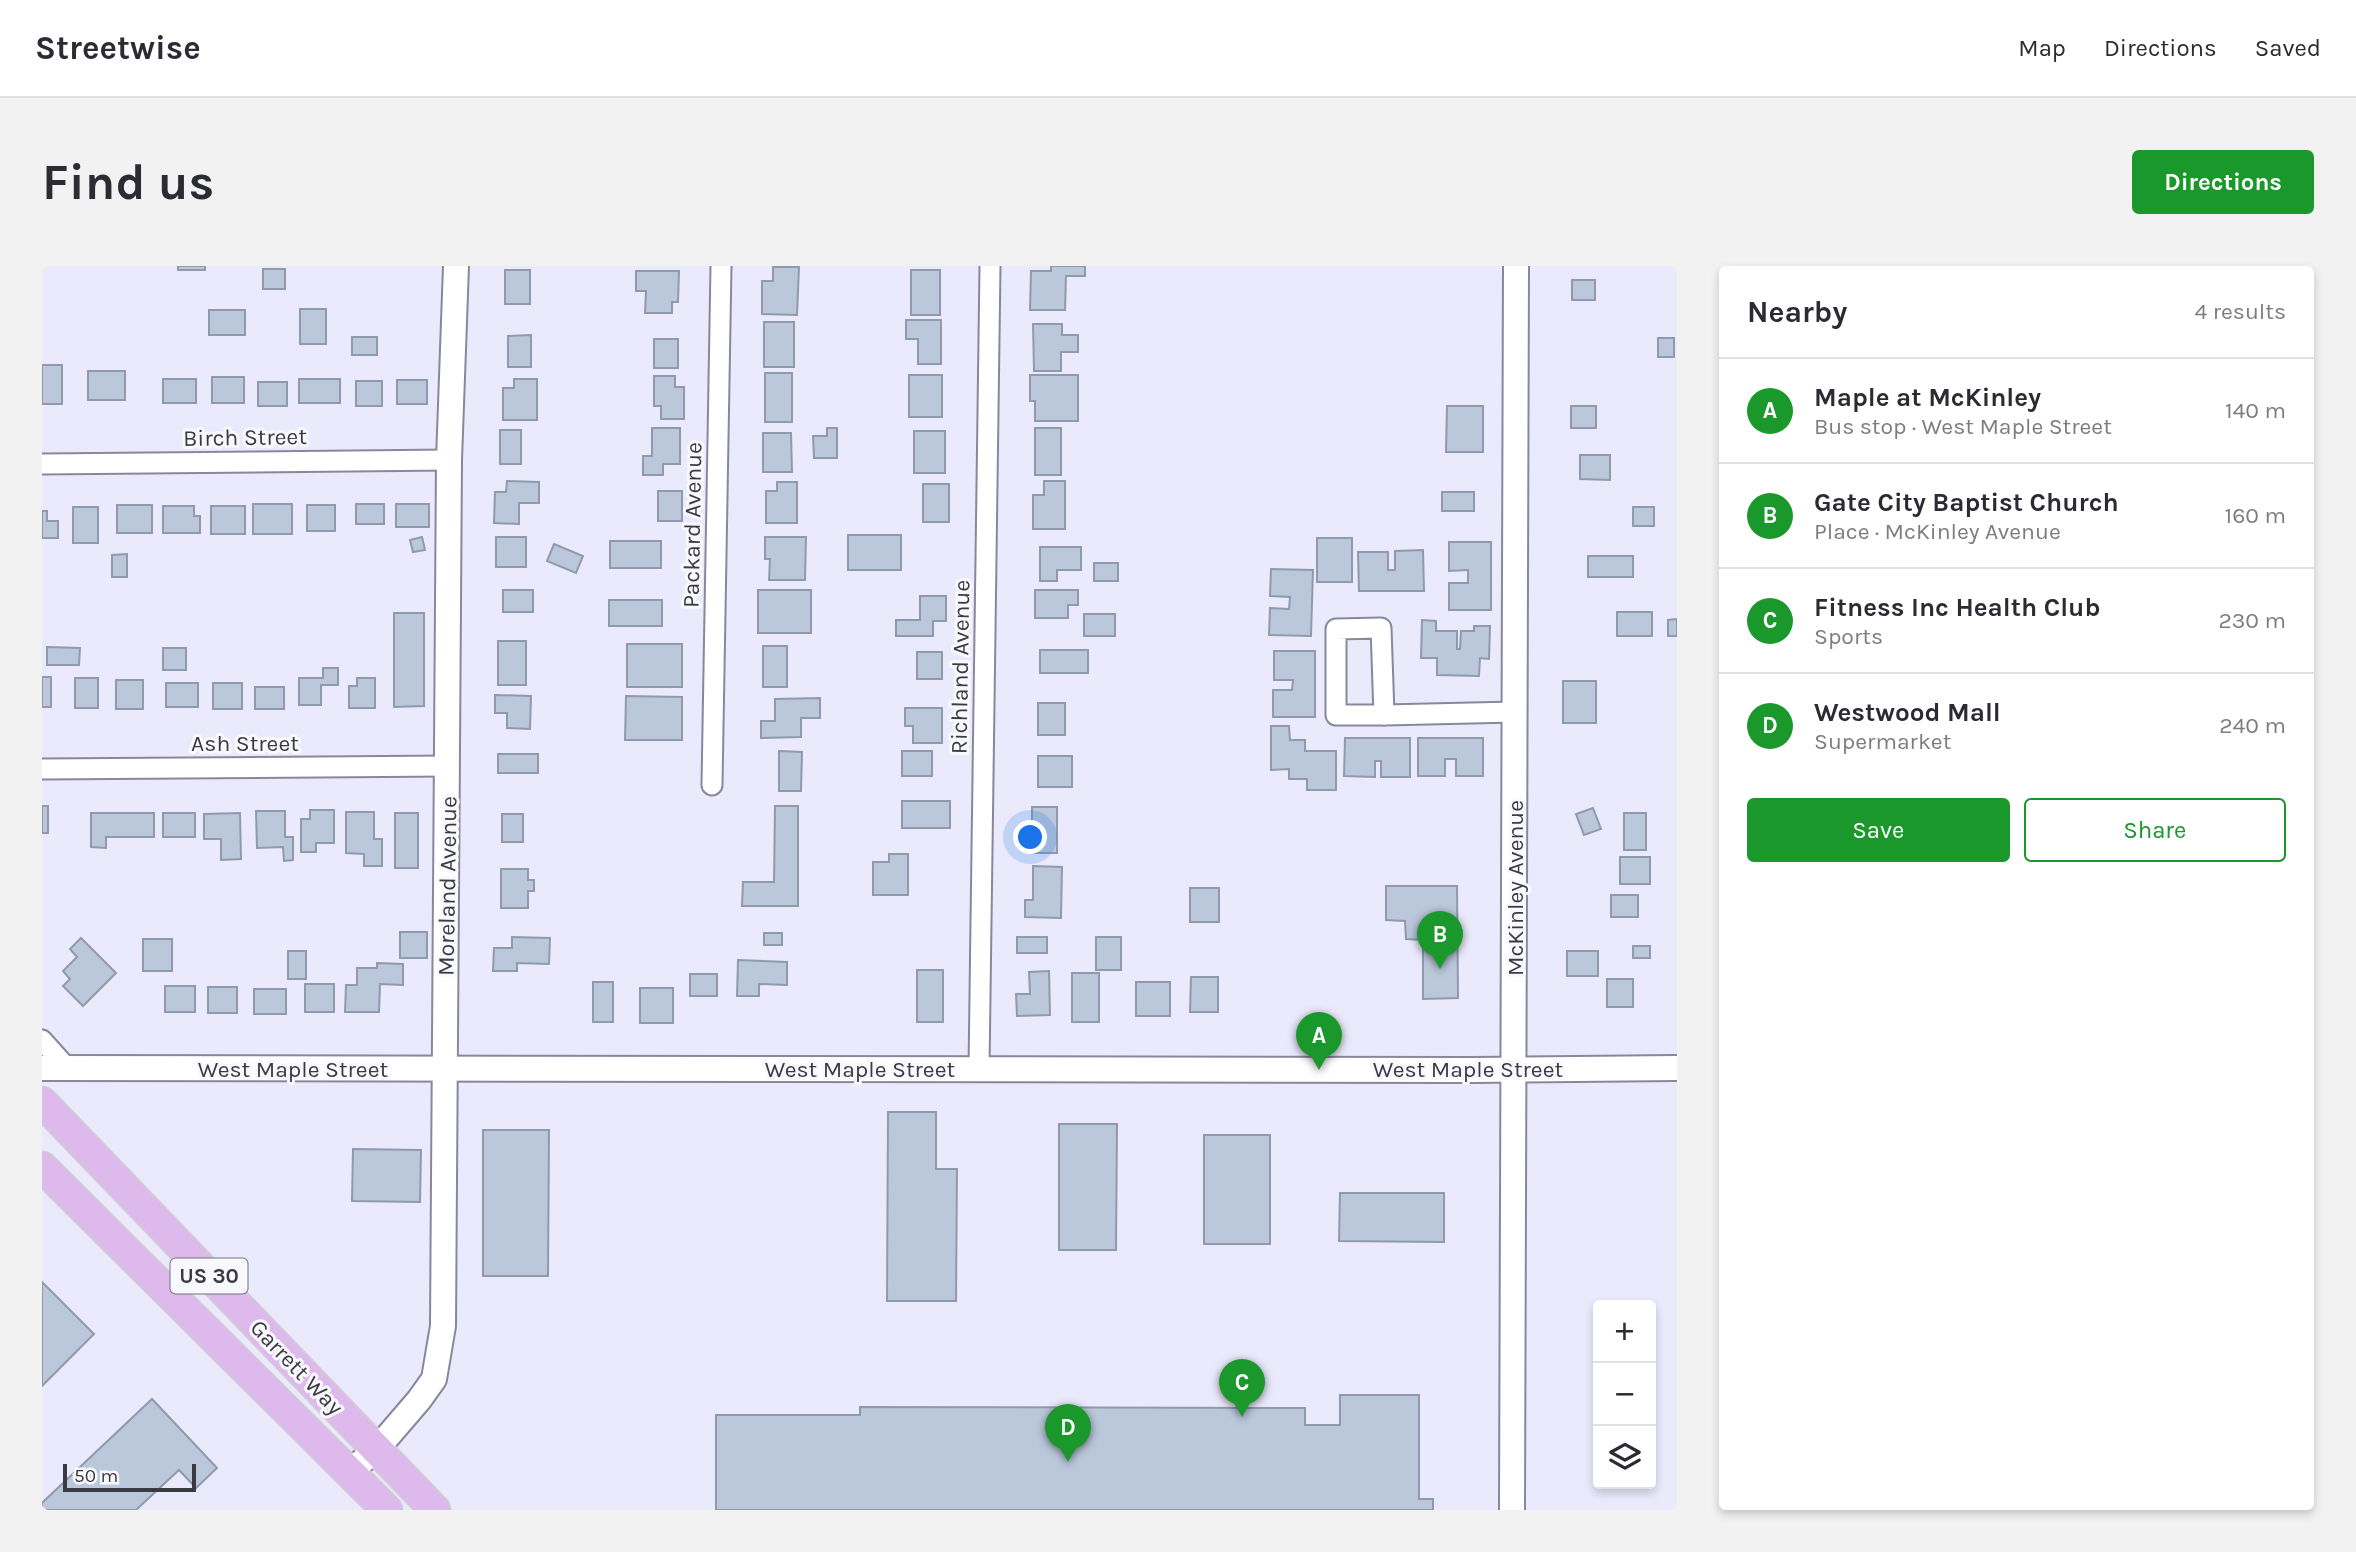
<!DOCTYPE html>
<meta charset="utf-8">
<style>
body{margin:0;font-family:Karla,sans-serif;background:#f2f2f3;color:#2b2b33}
.controls{position:absolute;right:21px;bottom:21px;display:grid;overflow:hidden;border-radius:7px;box-shadow:0 4px 10px #0003}
.controls button{width:63px;height:63px;display:grid;place-items:center;padding:0;border:0;border-bottom:2px solid #e1e1e2;background:#fff;color:#2b2b33;font:35px sans-serif}
.scale{position:absolute;left:21px;bottom:18px;width:133px;box-sizing:border-box;padding-left:7px;border:4px solid #3a3a43;border-top:0;font-size:19px;line-height:24px;white-space:nowrap;color:#3a3a43;-webkit-text-stroke:5px #f9f9fd;paint-order:stroke}
.you{position:absolute;left:989px;top:572px;width:24px;height:24px;margin:-18px;border:5px solid #fff;border-radius:50%;background:#1a73e8;box-shadow:0 0 0 10px #1a73e833}
.badge{display:grid;place-items:center;width:46px;height:46px;border-radius:50%;background:#1a982c;color:#fff;font-size:23px;font-weight:700}
.pin{position:absolute;translate:-50% -58px;filter:drop-shadow(0 2px 4px #0008)}
.pin::after{content:'';position:absolute;top:37px;width:24px;height:21px;background:inherit;clip-path:polygon(0 0,100% 0,50% 100%)}
.list{margin:0;padding:0;list-style:none}
h2{display:flex;justify-content:space-between;align-items:center;height:91px;margin:0;padding:0 28px;font-size:30px}
h2 small{font-size:23px;font-weight:400;color:#7c7c81}
.list li{display:grid;grid-template-columns:46px 1fr auto;gap:21px;align-items:center;box-sizing:border-box;height:105px;padding:0 28px;border-top:2px solid #e1e1e2}
.list b{display:block;font-size:26px;white-space:nowrap}
.list p{margin:0;font-size:23px;white-space:nowrap;color:#7c7c81}
.list em{font-size:23px;font-style:normal;color:#7c7c81}
.actions{display:flex;gap:14px;padding:21px 28px}
.actions a{flex:1;padding:16px 0;border:2px solid #1a982c;border-radius:7px;text-align:center;font-size:24px;color:#1a982c}
.actions .main{background:#1a982c;color:#fff}
.icon{flex:none;width:38px;height:38px;fill:none;stroke:currentColor;stroke-width:2;stroke-linecap:round;stroke-linejoin:round}
.map{position:relative;flex:none;width:1635px;height:1244px;overflow:hidden;border-radius:7px}
header{display:flex;align-items:center;gap:42px;box-sizing:border-box;height:98px;padding:0 35px;background:#fff;border-bottom:2px solid #e1e1e2}
header strong{font-size:33px}
nav{display:flex;gap:38px;margin-inline-start:auto;font-size:24px}
.intro{display:flex;align-items:center;justify-content:space-between;box-sizing:border-box;height:168px;padding:0 42px}
h1{margin:0;font-size:49px}
.button{padding:18px 32px;border-radius:7px;background:#1a982c;color:#fff;font-size:24px;font-weight:700}
main{display:flex;gap:42px;padding:0 42px}
aside{flex:1;background:#fff;border-radius:7px;box-shadow:0 4px 10px #0003}
.map>svg:first-child{display:block}
.building{fill:#bbc7db;stroke:#8f9bad;stroke-width:2}
.lines{fill:none;stroke-linecap:round;stroke-linejoin:round}
.minor-casing{stroke:#89879c;stroke-width:23}
.tertiary-casing{stroke:#89879c;stroke-width:28}
.primary-casing{stroke:#d0d0d2;stroke-width:33}
.minor{stroke:#fff;stroke-width:19}
.tertiary{stroke:#fff;stroke-width:24}
.primary{stroke:#deb9eb;stroke-width:30}
.labels{text-anchor:middle;stroke-width:6;stroke-linejoin:round;paint-order:stroke}
.shield{fill:#f9f9fd;stroke:#73737b;stroke-width:2}
.shield-label{font-size:21px;font-weight:bold;fill:#3a3a43}
.street-label{font-size:23px;fill:#3a3a43;stroke:#f9f9fd}
</style>
<header>
<strong>Streetwise</strong>
<nav><a>Map</a><a>Directions</a><a>Saved</a></nav>
</header>
<div class="intro"><h1>Find us</h1><a class="button">Directions</a></div>
<main>
<div class="map">
<svg width="1635" height="1244" viewBox="0 0 1635 1244">
<rect width="100%" height="100%" fill="#ebeafc"/>
<g class="building">
<rect x="136" y="0" width="27" height="4"/>
<polygon points="1009,0 1043,0 1043,10 1024,10 1023,44 988,44 989,5 1009,5"/>
<polygon points="731,1 757,1 755,49 720,48 720,15 731,15"/>
<rect x="221" y="3" width="22" height="20"/>
<rect x="463" y="4" width="25" height="34"/>
<rect x="869" y="4" width="29" height="45"/>
<polygon points="594,5 637,5 636,36 630,36 630,47 603,47 604,25 594,25"/>
<rect x="1530" y="14" width="23" height="20"/>
<rect x="258" y="43" width="26" height="35"/>
<rect x="167" y="44" width="36" height="25"/>
<polygon points="864,54 899,54 899,98 876,98 876,73 864,73"/>
<rect x="722" y="56" width="30" height="45"/>
<polygon points="991,58 1020,58 1020,69 1036,69 1036,86 1019,86 1019,105 992,105"/>
<polygon points="489,69 489,101 466,101 466,70"/>
<rect x="310" y="71" width="25" height="18"/>
<rect x="1616" y="72" width="16" height="19"/>
<rect x="612" y="73" width="24" height="29"/>
<rect x="0" y="99" width="20" height="39"/>
<rect x="46" y="105" width="37" height="29"/>
<rect x="723" y="107" width="27" height="49"/>
<rect x="867" y="109" width="33" height="42"/>
<polygon points="988,109 1036,109 1036,155 993,155 993,135 988,135"/>
<polygon points="612,110 633,110 633,121 642,121 642,153 619,153 619,140 612,140"/>
<rect x="170" y="111" width="32" height="26"/>
<rect x="121" y="113" width="33" height="24"/>
<rect x="257" y="113" width="41" height="24"/>
<polygon points="472,113 495,113 495,154 461,154 461,122 472,122"/>
<rect x="355" y="114" width="30" height="24"/>
<rect x="314" y="115" width="26" height="25"/>
<rect x="216" y="116" width="29" height="24"/>
<polygon points="1405,140 1441,140 1441,186 1404,186"/>
<rect x="1529" y="140" width="25" height="22"/>
<polygon points="610,162 638,162 638,198 621,198 621,209 601,209 601,190 610,190"/>
<polygon points="785,162 795,162 795,192 772,192 771,170 785,170"/>
<rect x="993" y="162" width="26" height="47"/>
<rect x="458" y="164" width="21" height="34"/>
<rect x="872" y="165" width="31" height="42"/>
<polygon points="721,167 749,167 750,206 721,206"/>
<polygon points="1538,189 1568,189 1568,214 1538,213"/>
<polygon points="465,215 497,216 497,237 477,237 477,258 452,257 453,226 464,226"/>
<polygon points="1002,215 1023,215 1023,263 991,263 991,229 1002,229"/>
<polygon points="735,216 755,216 755,257 724,257 724,225 735,225"/>
<rect x="881" y="218" width="26" height="38"/>
<rect x="616" y="225" width="24" height="30"/>
<rect x="1400" y="226" width="32" height="19"/>
<rect x="211" y="238" width="39" height="30"/>
<rect x="314" y="238" width="28" height="20"/>
<rect x="354" y="238" width="33" height="23"/>
<rect x="75" y="239" width="35" height="28"/>
<rect x="265" y="239" width="28" height="26"/>
<polygon points="121,240 152,240 152,250 158,250 158,267 121,267"/>
<rect x="169" y="240" width="34" height="28"/>
<rect x="31" y="241" width="25" height="36"/>
<rect x="1591" y="241" width="21" height="19"/>
<polygon points="0,245 5,245 5,255 16,255 16,272 0,272"/>
<rect x="806" y="269" width="53" height="35"/>
<polygon points="380,271 383,284 371,286 368,274"/>
<rect x="454" y="271" width="30" height="30"/>
<polygon points="723,271 764,271 763,314 727,314 728,293 723,293"/>
<rect x="1275" y="272" width="35" height="44"/>
<rect x="568" y="275" width="51" height="27"/>
<polygon points="1407,276 1449,276 1449,344 1407,344 1407,317 1426,317 1426,304 1407,305"/>
<polygon points="512,278 541,290 534,307 505,295"/>
<polygon points="998,281 1039,281 1039,304 1015,304 1015,315 998,315"/>
<polygon points="1381,284 1382,325 1317,325 1316,286 1346,286 1346,304 1353,304 1353,285"/>
<polygon points="85,288 85,311 70,311 70,289"/>
<rect x="1546" y="290" width="45" height="21"/>
<rect x="1052" y="297" width="24" height="18"/>
<polygon points="1229,303 1271,304 1269,370 1227,369 1228,342 1247,343 1248,331 1228,330"/>
<rect x="461" y="324" width="30" height="22"/>
<rect x="716" y="324" width="53" height="43"/>
<polygon points="993,324 1036,324 1036,339 1026,339 1026,352 993,352"/>
<polygon points="878,330 904,330 904,355 891,355 891,370 854,370 854,354 878,354"/>
<rect x="567" y="334" width="53" height="26"/>
<rect x="1575" y="346" width="35" height="24"/>
<polygon points="352,347 382,347 382,440 352,441"/>
<rect x="1042" y="348" width="31" height="22"/>
<polygon points="1635,353 1635,370 1626,370 1626,354"/>
<polygon points="1380,354 1394,355 1394,365 1415,365 1415,383 1418,383 1419,365 1432,365 1432,360 1448,360 1447,393 1438,392 1437,410 1395,409 1395,392 1379,392"/>
<rect x="456" y="375" width="28" height="44"/>
<rect x="585" y="378" width="55" height="43"/>
<rect x="721" y="380" width="24" height="41"/>
<polygon points="5,381 38,382 37,399 5,399"/>
<rect x="121" y="382" width="23" height="22"/>
<rect x="998" y="384" width="48" height="23"/>
<polygon points="1232,385 1273,385 1273,451 1231,451 1231,424 1250,424 1251,414 1232,414"/>
<rect x="875" y="386" width="25" height="27"/>
<polygon points="281,402 296,402 296,419 279,419 279,439 257,439 257,412 281,412"/>
<rect x="0" y="411" width="9" height="30"/>
<rect x="33" y="412" width="23" height="30"/>
<polygon points="315,412 333,412 333,442 307,442 307,420 315,420"/>
<rect x="74" y="414" width="27" height="29"/>
<rect x="1521" y="415" width="33" height="42"/>
<rect x="124" y="417" width="32" height="24"/>
<rect x="171" y="417" width="29" height="26"/>
<rect x="213" y="421" width="29" height="22"/>
<polygon points="453,429 489,430 488,463 465,462 465,447 453,447"/>
<polygon points="584,430 640,431 640,474 583,474"/>
<polygon points="778,432 778,452 759,452 759,471 719,472 719,455 733,455 733,433"/>
<rect x="996" y="437" width="27" height="32"/>
<polygon points="863,442 900,442 900,477 871,477 871,460 863,460"/>
<polygon points="1229,460 1247,460 1248,474 1263,474 1263,485 1294,485 1294,524 1265,524 1265,513 1247,513 1247,503 1229,504"/>
<polygon points="1303,472 1368,472 1368,511 1339,511 1339,495 1333,495 1333,511 1302,510"/>
<polygon points="1376,472 1441,472 1441,510 1414,510 1414,493 1403,493 1403,510 1376,510"/>
<polygon points="737,485 760,486 759,525 737,525"/>
<rect x="860" y="485" width="30" height="25"/>
<rect x="456" y="488" width="40" height="19"/>
<rect x="996" y="490" width="34" height="31"/>
<rect x="860" y="535" width="48" height="27"/>
<rect x="0" y="540" width="6" height="27"/>
<polygon points="733,540 756,540 756,640 700,640 701,616 732,616"/>
<rect x="990" y="541" width="25" height="46"/>
<polygon points="1551,542 1559,563 1542,569 1534,548"/>
<polygon points="268,544 292,544 292,577 274,577 274,586 259,586 259,553 268,553"/>
<polygon points="214,545 243,545 243,571 251,571 251,594 242,595 241,581 215,582"/>
<polygon points="304,546 332,546 332,573 340,573 340,600 322,600 322,588 304,587"/>
<polygon points="49,547 112,547 112,571 64,571 64,582 49,581"/>
<rect x="121" y="547" width="32" height="24"/>
<polygon points="198,547 199,593 179,594 179,573 162,573 162,548"/>
<rect x="353" y="547" width="23" height="55"/>
<rect x="1582" y="547" width="22" height="37"/>
<rect x="460" y="548" width="21" height="28"/>
<polygon points="847,588 866,588 866,629 831,629 831,596 847,596"/>
<rect x="1578" y="591" width="30" height="27"/>
<polygon points="991,600 1020,601 1019,652 983,651 983,634 991,634"/>
<polygon points="459,603 486,603 486,614 492,614 492,625 486,625 486,642 459,642"/>
<polygon points="1344,620 1415,620 1416,732 1381,733 1381,674 1364,673 1363,655 1344,654"/>
<rect x="1148" y="622" width="29" height="34"/>
<rect x="1569" y="629" width="27" height="22"/>
<rect x="358" y="666" width="27" height="26"/>
<rect x="722" y="667" width="18" height="12"/>
<polygon points="470,671 508,672 507,698 475,697 475,705 451,705 452,682 470,682"/>
<rect x="975" y="671" width="30" height="16"/>
<rect x="1054" y="671" width="25" height="33"/>
<polygon points="39,672 74,707 41,740 21,720 28,713 21,705 35,691 28,683"/>
<rect x="101" y="673" width="29" height="32"/>
<rect x="1591" y="680" width="17" height="12"/>
<rect x="246" y="685" width="18" height="28"/>
<rect x="1525" y="685" width="31" height="25"/>
<polygon points="696,694 745,696 745,719 717,718 717,730 695,730"/>
<polygon points="335,697 361,698 361,719 338,718 337,746 303,746 304,719 315,719 315,702 335,702"/>
<rect x="875" y="704" width="26" height="52"/>
<polygon points="1007,705 1008,749 975,750 974,728 988,728 987,706"/>
<rect x="1030" y="707" width="27" height="49"/>
<rect x="648" y="708" width="27" height="22"/>
<polygon points="1149,711 1176,711 1176,746 1148,746"/>
<rect x="1565" y="713" width="26" height="28"/>
<rect x="551" y="716" width="20" height="40"/>
<rect x="1094" y="716" width="34" height="34"/>
<rect x="263" y="718" width="29" height="28"/>
<rect x="123" y="720" width="30" height="26"/>
<rect x="166" y="721" width="29" height="26"/>
<rect x="598" y="722" width="33" height="35"/>
<rect x="212" y="723" width="32" height="25"/>
<polygon points="846,846 894,846 894,903 915,903 914,1035 845,1035"/>
<polygon points="1017,858 1075,858 1074,984 1017,984"/>
<polygon points="441,864 507,864 506,1010 441,1010"/>
<rect x="1162" y="869" width="66" height="109"/>
<polygon points="311,883 379,884 378,936 310,935"/>
<polygon points="1298,927 1402,927 1402,976 1297,975"/>
<polygon points="0,1016 52,1068 0,1120"/>
<polygon points="1298,1129 1377,1129 1377,1233 1391,1233 1391,1244 674,1244 674,1149 818,1149 818,1141 1263,1142 1263,1159 1298,1159"/>
<polygon points="110,1133 175,1202 154,1222 137,1204 94,1244 0,1244 0,1237"/>
</g>
<g class="lines">
<defs>
<g id="minor">
<polyline points="0,198 407,194"/>
<polygon points="1339,362 1342,449 1294,449 1294,363"/>
<polyline points="1342,449 1473,446"/>
<polyline points="0,503 406,500"/>
<polyline points="670,519 679,0"/>
<polyline points="0,774 26,803"/>
<polyline points="937,803 948,0"/>
</g>
<g id="tertiary">
<polyline points="0,802 1430,804 1635,802"/>
<polyline points="308,1205 334,1184 377,1134 392,1113 401,1060 407,194 414,0"/>
<polyline points="1470,1244 1474,0"/>
</g>
<g id="primary">
<polyline points="0,836 393,1244"/>
<polyline points="0,901 345,1244"/>
</g>
</defs>
<use href="#minor" class="minor-casing"/>
<use href="#tertiary" class="tertiary-casing"/>
<use href="#primary" class="primary-casing"/>
<use href="#minor" class="minor"/>
<use href="#tertiary" class="tertiary"/>
<use href="#primary" class="primary"/>
</g>
<g class="labels">
<rect class="shield" x="128.5" y="992.5" width="77" height="35" rx="5"/>
<g class="shield-label">
<text x="167" y="1017">US 30</text>
</g>
<g class="street-label">
<text transform="translate(203 171) rotate(-1)" y="8">Birch Street</text>
<text transform="translate(650 259) rotate(-89)" y="8">Packard Avenue</text>
<text transform="translate(918 401) rotate(-89)" y="8">Richland Avenue</text>
<text x="203" y="485">Ash Street</text>
<text transform="translate(405 620) rotate(-89)" y="8">Moreland Avenue</text>
<text transform="translate(1473 622) rotate(-90)" y="8">McKinley Avenue</text>
<text x="251" y="811">West Maple Street</text>
<text x="818" y="811">West Maple Street</text>
<text x="1426" y="811">West Maple Street</text>
<text transform="translate(255 1101) rotate(46)" y="8">Garrett Way</text>
</g>
</g>
</svg>
<div class="controls">
<button>+</button>
<button>−</button>
<button><svg class="icon" aria-label="layers" viewBox="0 0 24 24"><path d="M12 4l9 5-9 5-9-5zM3 14l9 5 9-5"/></svg></button>
</div>
<div class="scale">50 m</div>
<div class="you"></div>
<div class="pin badge" style="left:1277px;top:804px">A</div>
<div class="pin badge" style="left:1398px;top:703px">B</div>
<div class="pin badge" style="left:1200px;top:1151px">C</div>
<div class="pin badge" style="left:1026px;top:1196px">D</div>
</div>
<aside>
<h2>Nearby<small>4 results</small></h2>
<ul class="list">
<li><span class="badge">A</span><div><b>Maple at McKinley</b><p>Bus stop · West Maple Street</p></div><em>140 m</em></li>
<li><span class="badge">B</span><div><b>Gate City Baptist Church</b><p>Place · McKinley Avenue</p></div><em>160 m</em></li>
<li><span class="badge">C</span><div><b>Fitness Inc Health Club</b><p>Sports</p></div><em>230 m</em></li>
<li><span class="badge">D</span><div><b>Westwood Mall</b><p>Supermarket</p></div><em>240 m</em></li>
</ul>
<div class="actions"><a class="main">Save</a><a>Share</a></div>
</aside>
</main>
